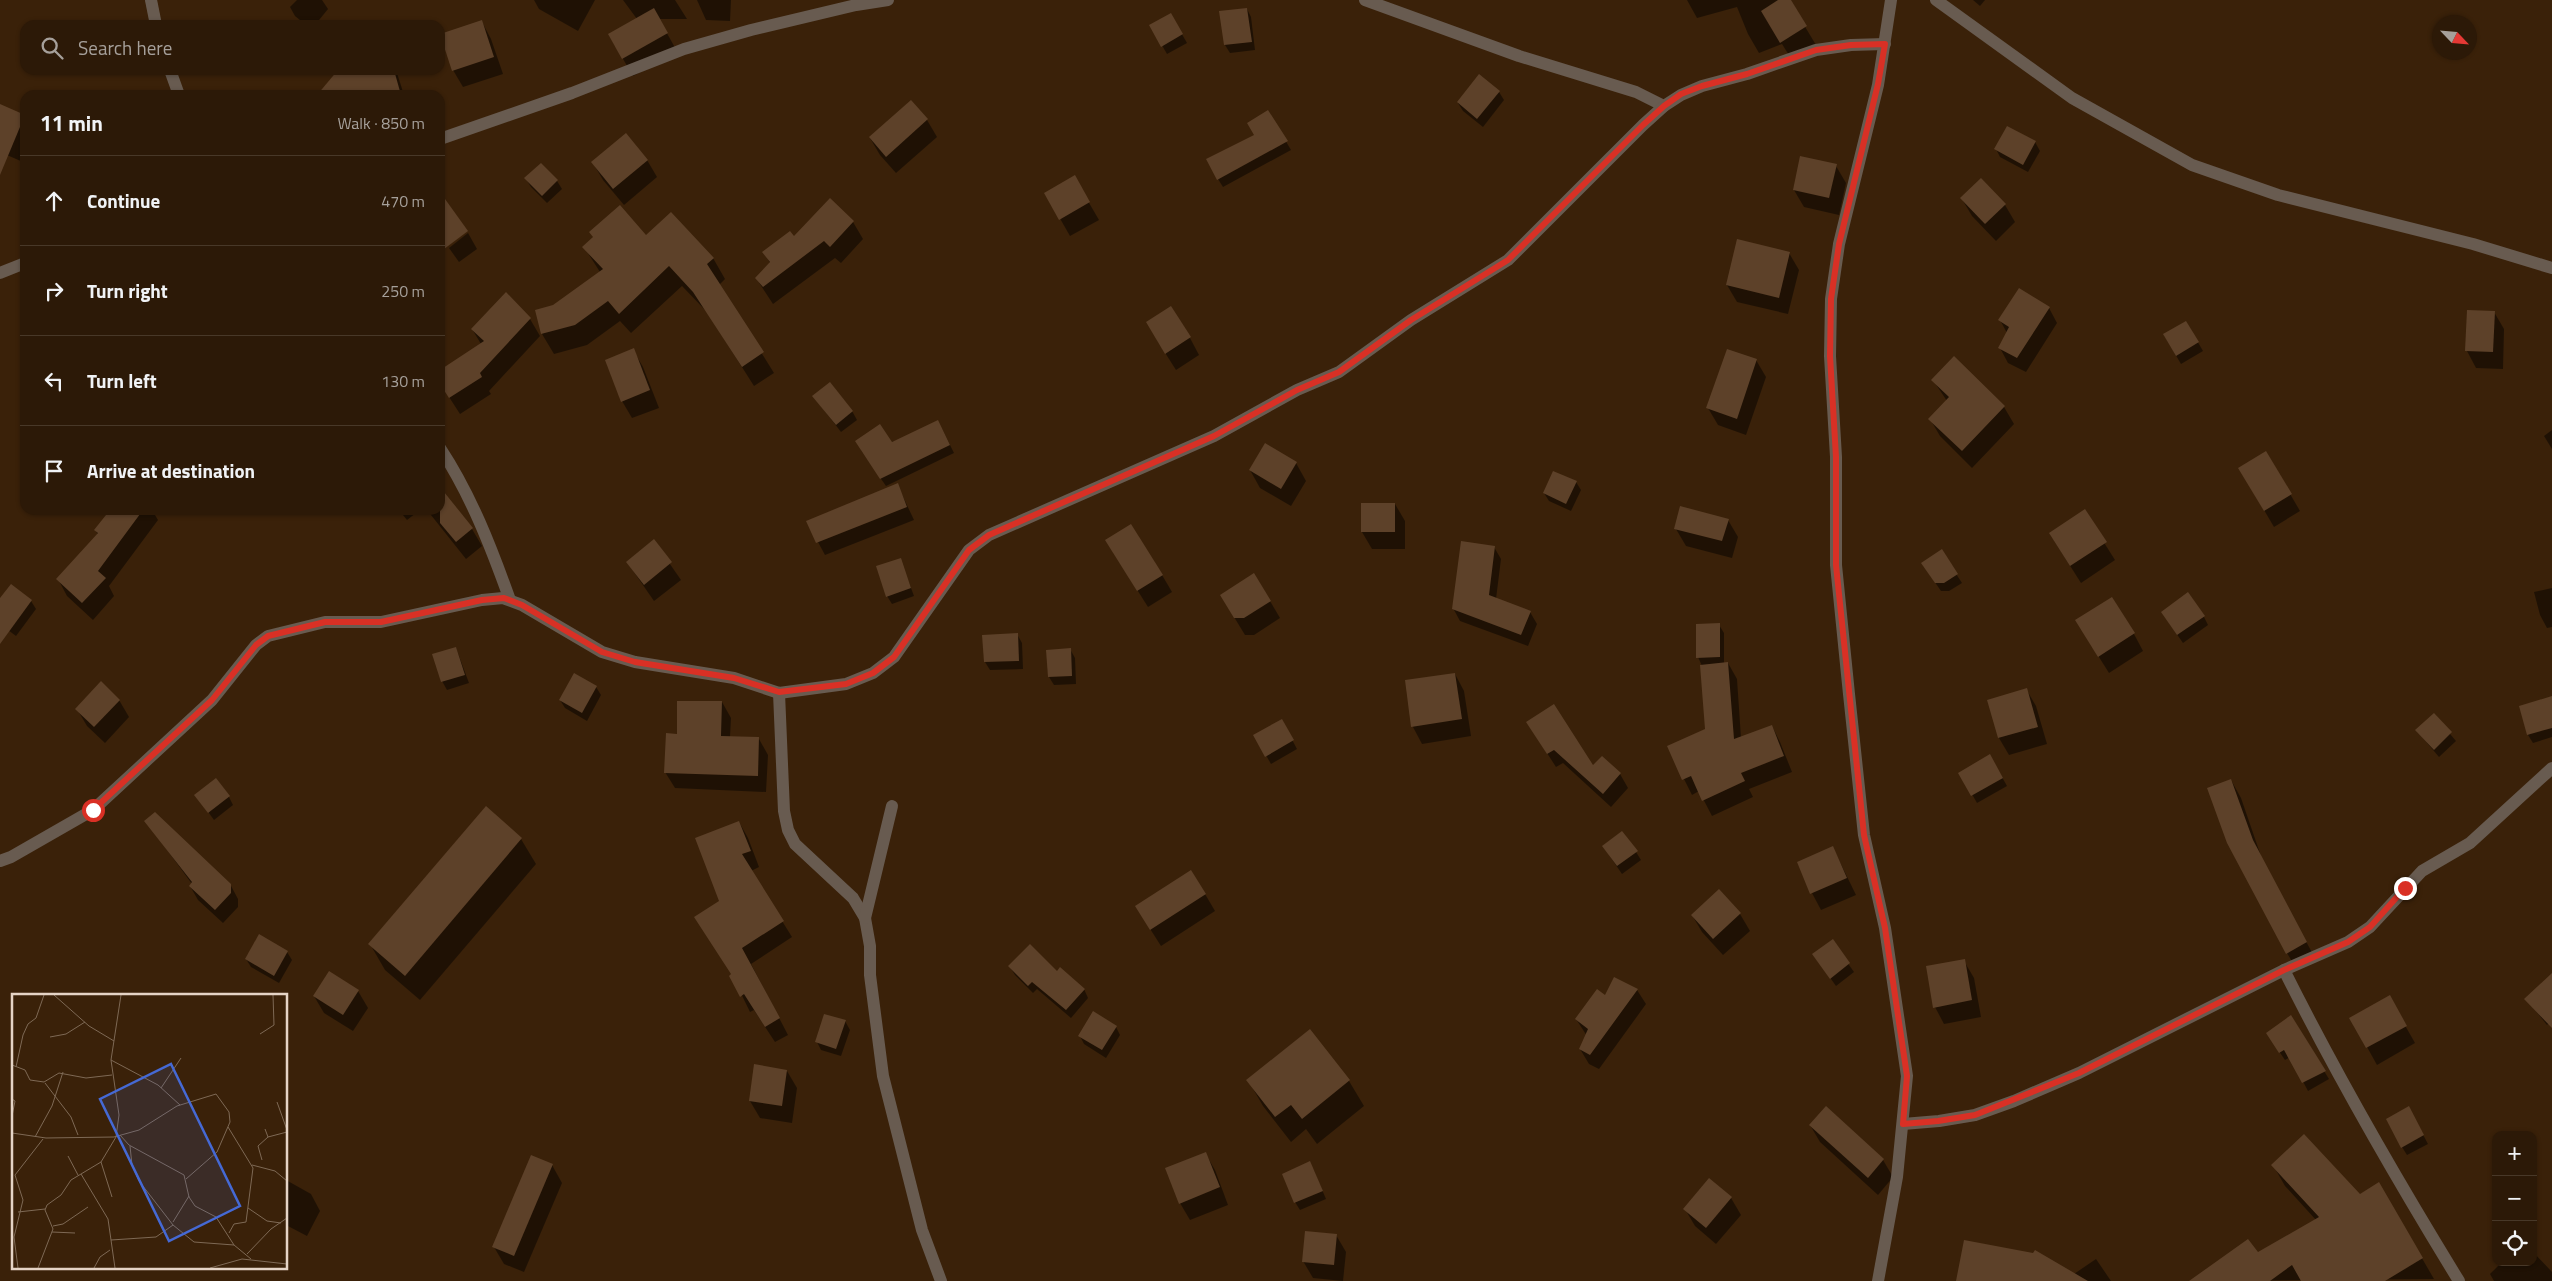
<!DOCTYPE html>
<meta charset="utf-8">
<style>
body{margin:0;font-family:"Titillium Web",sans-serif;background:#342211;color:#f1f3f6}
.controls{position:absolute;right:15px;bottom:15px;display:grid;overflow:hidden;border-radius:10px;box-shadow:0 1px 4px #0004}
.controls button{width:45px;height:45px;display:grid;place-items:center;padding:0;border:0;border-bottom:1px solid #483828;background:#2c1907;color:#f1f3f6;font:25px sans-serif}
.compass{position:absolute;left:2432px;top:15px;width:45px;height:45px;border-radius:50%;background:#2c1907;box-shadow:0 1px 4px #0004;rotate:116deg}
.stop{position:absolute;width:15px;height:15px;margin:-11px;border:4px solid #d93025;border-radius:50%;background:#fff}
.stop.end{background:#d93025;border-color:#fff;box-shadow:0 1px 5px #0008}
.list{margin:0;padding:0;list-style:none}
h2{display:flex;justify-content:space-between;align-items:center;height:65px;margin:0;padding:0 20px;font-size:21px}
h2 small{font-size:16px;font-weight:400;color:#a6a09b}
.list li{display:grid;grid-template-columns:32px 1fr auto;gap:15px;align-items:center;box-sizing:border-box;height:90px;padding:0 20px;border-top:1px solid #483828}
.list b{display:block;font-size:19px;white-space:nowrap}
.list em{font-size:16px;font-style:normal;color:#a6a09b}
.icon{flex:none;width:28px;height:28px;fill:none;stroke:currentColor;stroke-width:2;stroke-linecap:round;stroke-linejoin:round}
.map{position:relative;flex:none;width:2552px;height:1281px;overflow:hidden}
.search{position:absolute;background:#2c1907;box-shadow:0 1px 4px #0004;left:20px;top:20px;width:425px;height:55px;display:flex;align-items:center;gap:12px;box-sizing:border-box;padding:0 18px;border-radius:15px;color:#a6a09b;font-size:19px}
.panel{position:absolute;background:#2c1907;box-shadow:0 1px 4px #0004;left:20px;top:90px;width:425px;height:425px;border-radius:15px}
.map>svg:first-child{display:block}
.shadow{fill:#0007}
.building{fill:#5d4129}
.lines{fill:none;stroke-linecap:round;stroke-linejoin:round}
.street{stroke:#685b50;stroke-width:12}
.route{stroke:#d93025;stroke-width:6}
.inset-road{fill:none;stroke:#7e6955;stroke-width:1}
.view{fill:#4569d4;fill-opacity:0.15;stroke:#4569d4;stroke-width:2.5}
.inset-edge{fill:none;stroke:#e5d4c6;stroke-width:2.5}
</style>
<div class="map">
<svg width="2552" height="1281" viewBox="0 0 2552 1281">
<rect width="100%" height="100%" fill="#3a2109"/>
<g class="shadow">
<polygon points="297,0 322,0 328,9 315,25 306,25 295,16 290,7"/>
<polygon points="534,0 595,0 578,31 539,9"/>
<polygon points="623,0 675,0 687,19 659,19 678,53 633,76 609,35 637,19"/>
<polygon points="697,0 731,0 730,21 706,20"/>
<polygon points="1687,0 1789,0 1816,45 1792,60 1782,44 1759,53 1748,34 1737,7 1697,18"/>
<polygon points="1973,0 1985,0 1980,6"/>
<polygon points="1247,9 1251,17 1255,50 1230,53 1225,45"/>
<polygon points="1171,15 1187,43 1167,54 1151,26"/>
<polygon points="482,22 491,39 503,74 463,87 453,70"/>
<polygon points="362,70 396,70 404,95 369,95"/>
<polygon points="1499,92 1504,100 1483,127 1463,111 1458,103"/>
<polygon points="911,102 927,120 937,137 896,173 880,155 870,138"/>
<polygon points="0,105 25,117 25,158 23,162 0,152"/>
<polygon points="1268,111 1291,150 1223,187 1218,179 1256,135"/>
<polygon points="2035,142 2040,151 2028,172 2000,157 1996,149"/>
<polygon points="647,160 657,177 624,205 603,180 593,163"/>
<polygon points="1836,166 1846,183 1839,215 1804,207 1794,190"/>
<polygon points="1074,177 1099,220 1070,236 1046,194"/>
<polygon points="526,179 557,181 562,189 547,203 531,187"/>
<polygon points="1962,199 2005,205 2015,222 1996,241 1972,216"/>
<polygon points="853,222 863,239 841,263 835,258 773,304 756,278 770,263 764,252 793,238"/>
<polygon points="468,233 477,249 459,262 449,248"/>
<polygon points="584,247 713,258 725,279 719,285 774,373 754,386 707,312 682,286 631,333 620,321 587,345 554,354 542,334 554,306 600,272"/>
<polygon points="1789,253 1799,270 1788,314 1737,302 1727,285"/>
<polygon points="506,293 530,319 540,336 489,391 491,394 460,414 440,383 440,371 481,344 472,329"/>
<polygon points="2049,308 2057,323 2026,372 2008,363 2000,348 2007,333 2000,320"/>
<polygon points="2494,312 2504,329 2503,369 2476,368 2467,351"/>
<polygon points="2186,322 2203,351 2181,364 2164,335"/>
<polygon points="1190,338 1199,355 1176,370 1157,340"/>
<polygon points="633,350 643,367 659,408 632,418 622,401"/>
<polygon points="1756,360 1766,377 1746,435 1718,425 1708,408"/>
<polygon points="1933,380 2004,407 2014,424 1972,468 1940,436 1930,419 1947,401"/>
<polygon points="814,397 852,411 857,420 841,432"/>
<polygon points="942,429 954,453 886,486 861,450"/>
<polygon points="2552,430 2552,449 2544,436"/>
<polygon points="2266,453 2300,511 2274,527 2240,469"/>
<polygon points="1296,463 1306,481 1291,506 1260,488 1250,470"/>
<polygon points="1576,482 1581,490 1571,511 1549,501 1544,493"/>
<polygon points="897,484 914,520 825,555 818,542"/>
<polygon points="440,489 472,529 482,546 466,559 427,510 440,510"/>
<polygon points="1395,504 1405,521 1405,549 1372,549 1362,532"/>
<polygon points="111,510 152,510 158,520 109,586 114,596 93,620 67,596 58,579 98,535 96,531"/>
<polygon points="399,510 420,510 407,520"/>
<polygon points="2084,511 2115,560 2081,583 2050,534"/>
<polygon points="1728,520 1738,537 1732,558 1686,546 1676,529"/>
<polygon points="654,541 681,580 654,601 627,562"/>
<polygon points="1494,547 1501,559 1496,599 1530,612 1537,624 1528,646 1460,621 1453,608"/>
<polygon points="1941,551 1962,583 1949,591 1941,591 1928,572"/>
<polygon points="1117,558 1162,575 1172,592 1148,607"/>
<polygon points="900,559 914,596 892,604 887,596"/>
<polygon points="11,586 31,601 36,609 16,636 0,624 0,600"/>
<polygon points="2552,588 2552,627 2547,628 2540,615 2534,592"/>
<polygon points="1270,601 1280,618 1254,635 1245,635 1231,612"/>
<polygon points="2204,617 2208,625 2183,643 2167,620"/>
<polygon points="1719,625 1724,633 1724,664 1728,663 1737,679 1741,738 1772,726 1780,742 1792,772 1749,789 1753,797 1712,816 1699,791 1692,795 1668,747 1706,729 1702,666 1698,657"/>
<polygon points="1017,634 1022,643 1023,669 990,670 985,662 984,636"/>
<polygon points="2134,634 2143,651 2109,673 2087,638"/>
<polygon points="456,648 469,683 447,690 442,681"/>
<polygon points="1070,649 1075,658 1076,684 1054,685 1049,677"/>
<polygon points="1455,674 1464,691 1471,736 1422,744 1413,727"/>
<polygon points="596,687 601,695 587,721 565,708 560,700"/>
<polygon points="2026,689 2036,706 2047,744 2009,755 1999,738 1988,701"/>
<polygon points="119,700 129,717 105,743 87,726 77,709"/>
<polygon points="722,702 731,718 730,737 759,739 768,755 766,792 675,788 665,772 678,735"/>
<polygon points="2552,706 2552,737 2533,743 2528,735"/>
<polygon points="2434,715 2456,741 2439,757 2417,731"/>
<polygon points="1282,721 1297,749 1271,764 1255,736"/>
<polygon points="1536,736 1593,767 1602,757 1620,774 1628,788 1611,807 1563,763 1556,767"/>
<polygon points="1990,756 2007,786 1977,803 1960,773"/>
<polygon points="2231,780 2241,798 2262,859 2316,960 2297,970 2287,953"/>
<polygon points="196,795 229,797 233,805 214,820"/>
<polygon points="146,821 230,884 238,899 238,907 223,923 198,900 190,886 192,884"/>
<polygon points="739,822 748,838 759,867 751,871 792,937 751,964 788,1035 775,1042 754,1010 750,1012 732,975 721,902"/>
<polygon points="521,839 536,864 420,1000 385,970 370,944"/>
<polygon points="1833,848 1856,895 1821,910 1812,893"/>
<polygon points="1636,852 1641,860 1622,874 1609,855"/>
<polygon points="1205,894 1215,911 1161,946 1147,924"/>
<polygon points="1740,914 1750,931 1723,955 1702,932 1692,915"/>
<polygon points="1832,941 1854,972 1836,986 1814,955"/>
<polygon points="287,952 292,960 279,983 251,967 246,959"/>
<polygon points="1964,961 1974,978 1981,1017 1944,1024 1935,1007"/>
<polygon points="1010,967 1058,973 1084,989 1088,998 1071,1018 1037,989 1033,993 1015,975"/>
<polygon points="2552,979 2552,1020 2547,1025 2526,999"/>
<polygon points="1637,990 1646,1004 1599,1069 1589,1064 1580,1049 1587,1036 1576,1019 1606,997"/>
<polygon points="358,991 368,1008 353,1031 324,1013 314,996"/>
<polygon points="2389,997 2415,1043 2377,1065 2351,1018"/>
<polygon points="845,1021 850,1030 841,1056 821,1050 817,1042"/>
<polygon points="1116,1027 1120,1035 1106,1058 1084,1044 1080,1036"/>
<polygon points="1309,1031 1349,1081 1364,1106 1317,1144 1306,1129 1291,1142 1263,1106 1248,1080"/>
<polygon points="2272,1041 2324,1071 2329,1079 2308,1091 2290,1057 2285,1060"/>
<polygon points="787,1071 797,1088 792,1123 760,1118 750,1101"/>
<polygon points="1826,1108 1883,1160 1893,1177 1878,1195 1820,1142 1810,1125"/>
<polygon points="2413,1116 2428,1144 2407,1155 2402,1147"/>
<polygon points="1205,1153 1215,1170 1228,1205 1190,1220 1180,1203"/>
<polygon points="552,1165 562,1183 524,1272 504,1264 494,1247"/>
<polygon points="2273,1165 2359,1195 2379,1184 2434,1279 2213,1281 2316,1220 2285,1186"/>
<polygon points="1314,1171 1326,1199 1300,1210 1295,1202"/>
<polygon points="286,1180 311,1194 320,1211 307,1236 286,1225"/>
<polygon points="1731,1198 1741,1215 1716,1244 1695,1226 1685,1209"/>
<polygon points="1336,1235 1346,1252 1343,1281 1313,1278 1303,1261"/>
<polygon points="2533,1252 2552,1272 2552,1281 2494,1281 2490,1274 2502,1262 2533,1262"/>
<polygon points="2096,1259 2111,1281 1957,1281 2074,1274"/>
</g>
<g class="building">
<polygon points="1778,0 1791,0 1807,26 1780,43 1761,11"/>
<polygon points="654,8 668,33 622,59 608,34"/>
<polygon points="1247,8 1252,42 1224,45 1219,11"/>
<polygon points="1171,13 1183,34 1161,47 1149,25"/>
<polygon points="482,20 494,57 452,71 440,34"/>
<polygon points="338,70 394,70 401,95 317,95"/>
<polygon points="1479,74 1500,91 1477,119 1457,102"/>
<polygon points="911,100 928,119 886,157 869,137"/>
<polygon points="0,104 25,115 0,175"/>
<polygon points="1268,110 1288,141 1217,180 1206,159 1254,135 1247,123"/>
<polygon points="2007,126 2036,141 2023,165 1994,149"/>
<polygon points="626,133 648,160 613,189 591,162"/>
<polygon points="1800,156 1837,164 1829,198 1793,190"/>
<polygon points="541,163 558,180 542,196 524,178"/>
<polygon points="1075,175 1090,202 1059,220 1044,193"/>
<polygon points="1981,178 2006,204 1985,224 1960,198"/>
<polygon points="440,192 468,231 440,252"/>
<polygon points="830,198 854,221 830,247 824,241 763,287 755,278 770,262 762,252 790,231 794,236"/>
<polygon points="620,205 646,235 671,212 714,258 707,264 764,352 742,367 693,292 669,266 619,314 608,301 575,325 541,334 535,310 553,305 603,269 582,247 593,237 589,232"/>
<polygon points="1737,239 1790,252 1779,298 1726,285"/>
<polygon points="2019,288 2050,307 2017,358 1998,348 2009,327 1998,320"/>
<polygon points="506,292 531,318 480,373 482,377 449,398 440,384 440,370 484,341 471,329"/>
<polygon points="1171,306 1191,337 1165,354 1146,322"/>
<polygon points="2467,310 2495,311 2493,352 2465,351"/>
<polygon points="2186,321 2199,342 2176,356 2163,334"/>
<polygon points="634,348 650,390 621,402 605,360"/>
<polygon points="1727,349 1757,359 1737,419 1706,408"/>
<polygon points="1954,356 2005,406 1962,451 1928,419 1949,397 1931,380"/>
<polygon points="830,382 853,411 836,425 812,396"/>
<polygon points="938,420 950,445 880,479 855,441 880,424 892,442"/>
<polygon points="1265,443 1297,462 1281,489 1249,470"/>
<polygon points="2266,451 2292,494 2264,511 2238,468"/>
<polygon points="1553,471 1577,481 1566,504 1543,493"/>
<polygon points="898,483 907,507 816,543 806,521"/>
<polygon points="440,487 473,528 456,542 440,523"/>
<rect x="1361" y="503" width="34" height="29"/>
<polygon points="1680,506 1729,519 1722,541 1674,529"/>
<polygon points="2085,509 2107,542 2070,566 2049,533"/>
<polygon points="110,510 143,510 98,571 106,578 82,603 56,579 98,533 94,530"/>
<polygon points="1131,524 1163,575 1137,591 1105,540"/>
<polygon points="654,539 672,562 644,585 626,562"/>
<polygon points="1461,541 1495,546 1489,595 1531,611 1521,635 1452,609"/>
<polygon points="1942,549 1958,574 1944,583 1935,583 1921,563"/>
<polygon points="901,558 911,588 886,597 876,566"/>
<polygon points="1254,573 1271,601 1244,618 1234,618 1220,595"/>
<polygon points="11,584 32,600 0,644 0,598"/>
<polygon points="2188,592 2205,616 2177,635 2161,612"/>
<polygon points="2112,597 2135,633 2098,657 2075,620"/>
<polygon points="1720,623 1720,657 1696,658 1696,624"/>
<polygon points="1018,633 1019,661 984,662 982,635"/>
<polygon points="456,647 465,675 441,682 432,654"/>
<polygon points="1071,648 1072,676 1048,677 1046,650"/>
<polygon points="1728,662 1734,739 1772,725 1784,756 1741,773 1745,781 1702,801 1691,776 1682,780 1667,746 1705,729 1700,665"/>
<polygon points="574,673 597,686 582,713 559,700"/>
<polygon points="1455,673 1462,719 1411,727 1405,680"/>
<polygon points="101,681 120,700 94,727 75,709"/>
<polygon points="2027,688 2038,727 1998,738 1987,700"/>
<polygon points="2552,696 2552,728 2527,735 2519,706"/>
<polygon points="677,701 722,701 721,736 759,737 758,776 664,773 666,733 677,734"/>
<polygon points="1554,704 1593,765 1602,756 1621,773 1603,794 1554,750 1547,754 1526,722"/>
<polygon points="2434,713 2452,732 2434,750 2415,730"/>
<polygon points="1282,719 1294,740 1265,757 1253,735"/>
<polygon points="1990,754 2003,778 1971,796 1958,773"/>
<polygon points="216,778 230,796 208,813 194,795"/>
<polygon points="2231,779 2253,840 2307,942 2286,954 2227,843 2207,788"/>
<polygon points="486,806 522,838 405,976 368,944"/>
<polygon points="155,812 231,884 231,893 215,910 189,886 192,882 144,821"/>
<polygon points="739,821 751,851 742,854 784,921 742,948 780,1018 765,1027 744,994 740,997 729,976 731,974 694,917 719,901 695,838"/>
<polygon points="1622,831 1638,851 1617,866 1602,846"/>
<polygon points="1833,846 1847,878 1810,894 1797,862"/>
<polygon points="1191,870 1206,894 1150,930 1135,906"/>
<polygon points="1719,889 1741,913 1713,939 1691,915"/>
<polygon points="259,934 288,951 274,976 245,959"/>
<polygon points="1833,939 1850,963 1830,979 1812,954"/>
<polygon points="1030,944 1057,971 1060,967 1085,989 1066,1010 1032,982 1028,986 1008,966"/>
<polygon points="1965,959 1972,1000 1933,1008 1926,966"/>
<polygon points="329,971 359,990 343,1015 313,996"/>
<polygon points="2552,973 2552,1028 2524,999"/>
<polygon points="1614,977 1638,989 1590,1055 1579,1049 1588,1029 1575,1019 1597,989 1605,995"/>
<polygon points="2390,995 2407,1026 2366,1048 2349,1018"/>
<polygon points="1093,1011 1117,1026 1102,1050 1078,1036"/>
<polygon points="824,1014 846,1020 836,1049 815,1042"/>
<polygon points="2291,1015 2326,1071 2302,1083 2284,1050 2279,1053 2266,1033"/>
<polygon points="1310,1029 1350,1080 1302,1119 1291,1105 1275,1117 1246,1080"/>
<polygon points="754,1064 787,1070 782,1106 749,1101"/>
<polygon points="1826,1106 1884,1159 1868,1178 1809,1125"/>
<polygon points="2409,1106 2424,1135 2401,1148 2386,1119"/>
<polygon points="2304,1134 2360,1194 2379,1182 2423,1258 2385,1281 2301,1281 2292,1265 2270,1281 2189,1281 2248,1239 2258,1252 2319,1217 2271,1165"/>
<polygon points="1206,1152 1220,1187 1179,1204 1165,1168"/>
<polygon points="531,1155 553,1164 514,1256 492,1247"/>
<polygon points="1310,1161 1323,1191 1294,1203 1282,1174"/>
<polygon points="1709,1178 1732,1197 1706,1228 1683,1209"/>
<polygon points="1305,1231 1337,1234 1334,1265 1302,1262"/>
<polygon points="1964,1240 2033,1253 2035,1250 2088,1281 1956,1281"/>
</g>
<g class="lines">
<g class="street">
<polyline points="151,0 156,25"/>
<polyline points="1365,0 1519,56 1636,92 1664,106"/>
<polyline points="1936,0 2072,98 2192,165 2278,195 2473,244 2552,268"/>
<polyline points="170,70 179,95"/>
<polyline points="440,139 572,93 684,49 751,30 856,5 888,0"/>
<polyline points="0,273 25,263"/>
<path d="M440,448C471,495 491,547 510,600"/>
<polyline points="779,693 784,811 788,830 795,844 853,898 865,918 870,946 870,975 883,1076 922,1230 941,1281"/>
<polyline points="0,861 11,857 93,810 212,700 256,645 268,636 325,622 381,622 482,600 503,598 522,605 602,652 635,662 734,678 779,693 846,684 873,673 894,657 969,550 989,535 1214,436 1297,390 1339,372 1411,320 1508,260 1643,125 1664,106 1681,95 1702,86 1747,74 1816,50 1851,45 1885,44"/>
<polyline points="865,918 892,806"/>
<path d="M2284,970C2337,1076 2397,1180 2459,1281"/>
<polyline points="1903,1124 1939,1121 1975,1115 2014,1101 2079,1073 2284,970 2348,942 2370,927 2422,871 2470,843 2552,768"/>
<polyline points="1878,1281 1897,1177 1907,1076 1885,928 1864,835 1849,694 1836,565 1836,457 1830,356 1831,299 1839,244 1878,85 1891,0"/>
</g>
</g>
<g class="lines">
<polyline class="route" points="93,810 212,700 256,645 268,636 325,622 381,622 482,600 504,598 522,605 602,652 635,662 734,678 779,692 846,684 873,673 894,657 969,550 989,535 1214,436 1297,390 1339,372 1411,320 1508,260 1643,125 1664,106 1681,94 1702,86 1747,74 1816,50 1851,45 1885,44 1878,84 1839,244 1831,299 1830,356 1836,457 1836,565 1864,835 1885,928 1907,1076 1903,1124 1938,1121 1975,1115 2079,1073 2284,970 2348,942 2370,927 2405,888"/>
</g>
<g transform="translate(12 994)">
<rect width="275" height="275" fill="#3a2109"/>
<path class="inset-road" d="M42,1L77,32L102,47M248,40L262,31L261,1M38,43L54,40L73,28M99,66L146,91L168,111M0,71L13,76L18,86L32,88L47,79L74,84L100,81M4,73L11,41L16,30L24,24L32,1M33,89L59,123L66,141M149,94L169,64M0,105L3,107L0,122M265,108L275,136M216,133L241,174L234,228L222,230L217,239M253,135L256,143L275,138M0,139L34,144L102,143L127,136L165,112L204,100L217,118L218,128L205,158L174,185M108,141L117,151L172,181L177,203L183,212L204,223L222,251L239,265M23,143L40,112L51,78M118,152L120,171L127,187L161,231L182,248L222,251M56,162L66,181M250,166L246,152L256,143M89,168L100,203M240,171L263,177L275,187M69,180L96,225L103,274M236,214L255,227L269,229M6,218L33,215M161,228L177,202M41,232L51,230L76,213M40,238L63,239M99,246L144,243L161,231M235,260L259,235L275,224M6,274L2,243L11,206L3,181L31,145M26,274L41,235L33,216L35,211L49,201L59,186L89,168L104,143L107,121L99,66L109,1M82,274L88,263L98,256M198,274L230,265L275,270"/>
<path class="view" d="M159,70L228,212L157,247L88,105Z"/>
<rect width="275" height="275" class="inset-edge"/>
</g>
</svg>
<div class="controls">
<button>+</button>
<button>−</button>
<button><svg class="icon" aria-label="locate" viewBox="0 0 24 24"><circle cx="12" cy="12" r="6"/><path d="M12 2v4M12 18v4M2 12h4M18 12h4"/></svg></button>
</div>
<svg class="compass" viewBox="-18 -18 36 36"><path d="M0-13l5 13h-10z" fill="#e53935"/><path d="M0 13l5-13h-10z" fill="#a6a09b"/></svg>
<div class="stop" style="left:93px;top:810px"></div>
<div class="stop end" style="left:2405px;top:888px"></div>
<div class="search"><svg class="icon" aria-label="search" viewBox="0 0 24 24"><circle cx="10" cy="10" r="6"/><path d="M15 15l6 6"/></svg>Search here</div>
<section class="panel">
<h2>11 min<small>Walk · 850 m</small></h2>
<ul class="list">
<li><svg class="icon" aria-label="ahead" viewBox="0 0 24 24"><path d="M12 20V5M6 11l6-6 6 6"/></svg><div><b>Continue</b></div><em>470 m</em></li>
<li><svg class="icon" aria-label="right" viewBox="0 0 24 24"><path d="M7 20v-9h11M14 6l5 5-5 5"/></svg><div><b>Turn right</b></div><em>250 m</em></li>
<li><svg class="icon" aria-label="left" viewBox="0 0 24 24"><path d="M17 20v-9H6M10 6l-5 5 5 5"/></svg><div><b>Turn left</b></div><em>130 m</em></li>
<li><svg class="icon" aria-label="arrive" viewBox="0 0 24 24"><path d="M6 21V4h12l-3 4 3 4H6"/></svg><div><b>Arrive at destination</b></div></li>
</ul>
</section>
</div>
